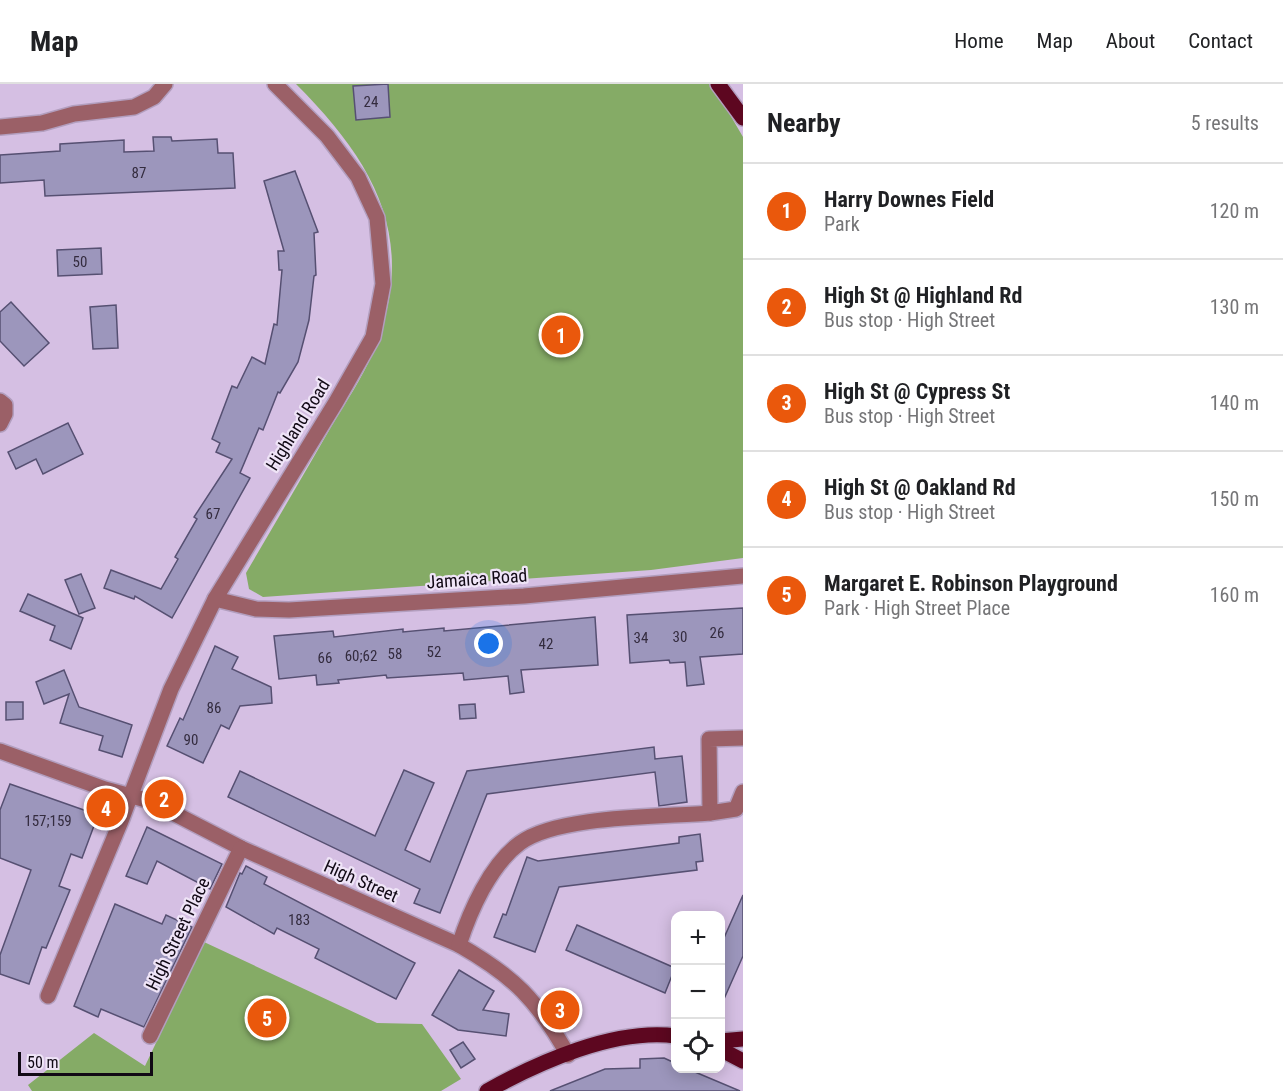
<!DOCTYPE html>
<meta charset="utf-8">
<style>
body{margin:0;font-family:"Roboto Condensed",sans-serif;background:#f2f2f2;color:#202124}
.controls{position:absolute;right:18px;bottom:18px;display:grid;overflow:hidden;border-radius:12px;box-shadow:0 3px 15px #0003}
.controls button{width:54px;height:54px;display:grid;place-items:center;padding:0;border:0;border-bottom:2px solid #e0e0e0;background:#fff;color:#202124;font:30px sans-serif}
.scale{position:absolute;left:18px;bottom:15px;width:135px;box-sizing:border-box;padding-left:6px;border:3px solid #110915;border-top:0;font-size:16px;line-height:21px;white-space:nowrap;color:#110915;-webkit-text-stroke:4px #efe4f7;paint-order:stroke}
.you{position:absolute;left:489px;top:560px;width:21px;height:21px;margin:-15px;border:4px solid #fff;border-radius:50%;background:#1a73e8;box-shadow:0 0 0 9px #1a73e833}
.badge{display:grid;place-items:center;width:39px;height:39px;border-radius:50%;background:#ea580c;color:#fff;font-size:20px;font-weight:700}
.pin{position:absolute;translate:-50% -50%;border:3px solid #fff;box-shadow:0 2px 6px #0006}
.list{margin:0;padding:0;list-style:none}
h2{display:flex;justify-content:space-between;align-items:center;height:78px;margin:0;padding:0 24px;font-size:26px}
h2 small{font-size:20px;font-weight:400;color:#757577}
.list li{display:grid;grid-template-columns:39px 1fr auto;gap:18px;align-items:center;box-sizing:border-box;height:96px;padding:0 24px;border-top:2px solid #e0e0e0}
.list b{display:block;font-size:22px;white-space:nowrap}
.list p{margin:0;font-size:20px;white-space:nowrap;color:#757577}
.list em{font-size:20px;font-style:normal;color:#757577}
.icon{flex:none;width:33px;height:33px;fill:none;stroke:currentColor;stroke-width:2;stroke-linecap:round;stroke-linejoin:round}
.map{position:relative;flex:none;width:743px;height:1007px;overflow:hidden}
header{display:flex;align-items:center;gap:36px;box-sizing:border-box;height:84px;padding:0 30px;background:#fff;border-bottom:2px solid #e0e0e0}
header strong{font-size:28px}
nav{display:flex;gap:33px;margin-inline-start:auto;font-size:21px}
main{display:flex}
aside{flex:1;background:#fff}
.map>svg:first-child{display:block}
.green{fill:#85ab66}
.building{fill:#9c96bc;stroke:#565072;stroke-width:1.5}
.lines{fill:none;stroke-linecap:round;stroke-linejoin:round}
.minor-casing{stroke:#b29ebe;stroke-width:18}
.major-casing{stroke:#b29ebe;stroke-width:18}
.minor{stroke:#9b6067;stroke-width:15}
.major{stroke:#5d0720;stroke-width:15}
.labels{text-anchor:middle;stroke-width:4.5;stroke-linejoin:round;paint-order:stroke}
.number-label{font-size:15px;fill:#342c3f}
.street-label{font-size:18px;fill:#110915;stroke:#efe4f7}
</style>
<header>
<strong>Map</strong>
<nav><a>Home</a><a>Map</a><a>About</a><a>Contact</a></nav>
</header>
<main>
<div class="map">
<svg width="743" height="1007" viewBox="0 0 743 1007">
<rect width="100%" height="100%" fill="#d5bfe3"/>
<g class="green">
<path d="M296,0H712L743,53V474L651,486L263,513L249,505L246,489C274,441 303,392 331,343C345,319 362,295 373,268C420,156 374,78 296,0Z"/>
<polygon points="204,858 377,939 422,940 461,995 441,1007 32,1007 28,1001 94,949 145,982"/>
</g>
<g class="building">
<polygon points="388,0 390,33 356,36 353,2"/>
<polygon points="153,53 171,53 172,57 217,55 218,69 233,69 235,104 45,112 44,96 0,99 0,71 60,67 60,60 124,56 124,68 154,67"/>
<polygon points="295,87 318,148 314,149 316,191 314,192 309,236 298,278 280,309 278,308 263,346 259,344 240,389 250,394 172,534 135,512 134,515 104,504 111,486 161,505 178,475 175,473 197,435 194,433 232,375 216,368 220,359 212,355 232,302 237,304 252,273 265,280 274,240 277,241 282,186 279,186 278,167 284,167 264,97"/>
<polygon points="101,164 102,190 58,192 57,166"/>
<polygon points="11,218 49,259 24,282 0,257 0,228"/>
<polygon points="116,221 118,264 93,265 90,223"/>
<polygon points="68,339 83,370 43,390 36,375 16,385 8,368"/>
<polygon points="81,490 95,524 79,530 65,496"/>
<polygon points="28,510 83,534 71,565 50,556 55,542 20,527"/>
<polygon points="743,524 743,570 700,573 704,600 687,602 685,578 670,579 669,576 630,579 627,531"/>
<polygon points="595,533 598,581 521,586 524,608 510,610 508,592 464,596 463,589 387,594 386,591 338,596 339,599 317,601 316,591 279,595 274,552 333,547 334,553 403,545 403,548 444,544 444,547"/>
<polygon points="215,562 238,573 232,585 271,603 272,619 240,622 229,645 221,641 203,679 167,662 180,634 183,636"/>
<polygon points="64,586 79,623 132,641 122,673 99,666 103,652 60,639 69,610 44,620 36,598"/>
<polygon points="6,618 23,618 23,635 6,636"/>
<polygon points="475,620 476,634 460,635 459,621"/>
<polygon points="654,663 655,675 682,672 687,718 659,722 655,688 487,710 440,829 414,819 420,805 228,713 240,687 375,752 404,686 434,699 405,766 430,778 467,687"/>
<polygon points="10,700 98,731 82,774 71,770 59,802 70,806 46,864 42,863 29,900 0,890 0,871 31,786 0,774 0,726"/>
<polygon points="147,743 222,780 210,805 157,777 147,800 126,792"/>
<polygon points="700,750 703,777 696,778 697,786 559,803 535,868 494,853 503,830 506,831 527,773 538,777 679,759 679,753"/>
<polygon points="246,782 267,793 264,800 415,879 396,915 315,874 319,865 277,844 274,850 226,823 240,789 242,790"/>
<polygon points="743,811 743,872 720,924 720,863"/>
<polygon points="115,820 162,840 166,831 192,843 144,943 101,925 98,933 74,922"/>
<polygon points="577,841 675,884 665,909 566,866"/>
<polygon points="459,886 494,907 483,926 509,930 506,952 458,946 432,931"/>
<polygon points="463,958 475,975 461,984 450,966"/>
<polygon points="664,974 675,979 675,984 696,984 695,988 740,1007 550,1007 605,985 640,984 640,975"/>
</g>
<g class="lines">
<defs>
<g id="minor">
<polyline points="0,43 42,39 74,30 134,23 154,13 165,0"/>
<polyline points="0,317 5,321 5,330 0,340"/>
<polyline points="215,515 256,525 289,526 524,512 743,492"/>
<polyline points="743,654 709,655 710,729 736,725 743,708"/>
<path d="M0,667L105,705L150,717L241,764L459,861C515,893 537,916 568,971"/>
<path d="M459,861C470,827 490,781 520,759C558,731 662,733 710,729"/>
<polyline points="48,912 121,737 171,605 215,515 336,318 373,253 383,200 377,134 358,93 327,52 275,0"/>
<polyline points="150,952 241,764"/>
</g>
<g id="major">
<polyline points="718,0 743,34"/>
<polyline points="720,957 743,955"/>
<polyline points="720,965 743,977"/>
<path d="M487,1007C539,978 615,944 676,952"/>
</g>
</defs>
<use href="#minor" class="minor-casing"/>
<use href="#major" class="major-casing"/>
<use href="#minor" class="minor"/>
<use href="#major" class="major"/>
</g>
<g class="labels">
<g class="number-label">
<text x="371" y="23">24</text>
<text x="139" y="94">87</text>
<text x="80" y="183">50</text>
<text x="213" y="435">67</text>
<text x="717" y="554">26</text>
<text x="680" y="558">30</text>
<text x="641" y="559">34</text>
<text x="546" y="565">42</text>
<text x="434" y="573">52</text>
<text x="395" y="575">58</text>
<text x="361" y="577">60;62</text>
<text x="325" y="579">66</text>
<text x="214" y="629">86</text>
<text x="191" y="661">90</text>
<text x="48" y="742">157;159</text>
<text x="299" y="841">183</text>
</g>
<g class="street-label">
<text transform="translate(298 341) rotate(-58)" y="6">Highland Road</text>
<text transform="translate(477 495) rotate(-4)" y="6">Jamaica Road</text>
<text transform="translate(361 797) rotate(24)" y="6">High Street</text>
<text transform="translate(178 850) rotate(-64)" y="6">High Street Place</text>
</g>
</g>
</svg>
<div class="controls">
<button>+</button>
<button>−</button>
<button><svg class="icon" aria-label="locate" viewBox="0 0 24 24"><circle cx="12" cy="12" r="6"/><path d="M12 2v4M12 18v4M2 12h4M18 12h4"/></svg></button>
</div>
<div class="scale">50 m</div>
<div class="you"></div>
<div class="pin badge" style="left:561px;top:251px">1</div>
<div class="pin badge" style="left:164px;top:715px">2</div>
<div class="pin badge" style="left:560px;top:926px">3</div>
<div class="pin badge" style="left:106px;top:724px">4</div>
<div class="pin badge" style="left:267px;top:934px">5</div>
</div>
<aside>
<h2>Nearby<small>5 results</small></h2>
<ul class="list">
<li><span class="badge">1</span><div><b>Harry Downes Field</b><p>Park</p></div><em>120 m</em></li>
<li><span class="badge">2</span><div><b>High St @ Highland Rd</b><p>Bus stop · High Street</p></div><em>130 m</em></li>
<li><span class="badge">3</span><div><b>High St @ Cypress St</b><p>Bus stop · High Street</p></div><em>140 m</em></li>
<li><span class="badge">4</span><div><b>High St @ Oakland Rd</b><p>Bus stop · High Street</p></div><em>150 m</em></li>
<li><span class="badge">5</span><div><b>Margaret E. Robinson Playground</b><p>Park · High Street Place</p></div><em>160 m</em></li>
</ul>
</aside>
</main>
